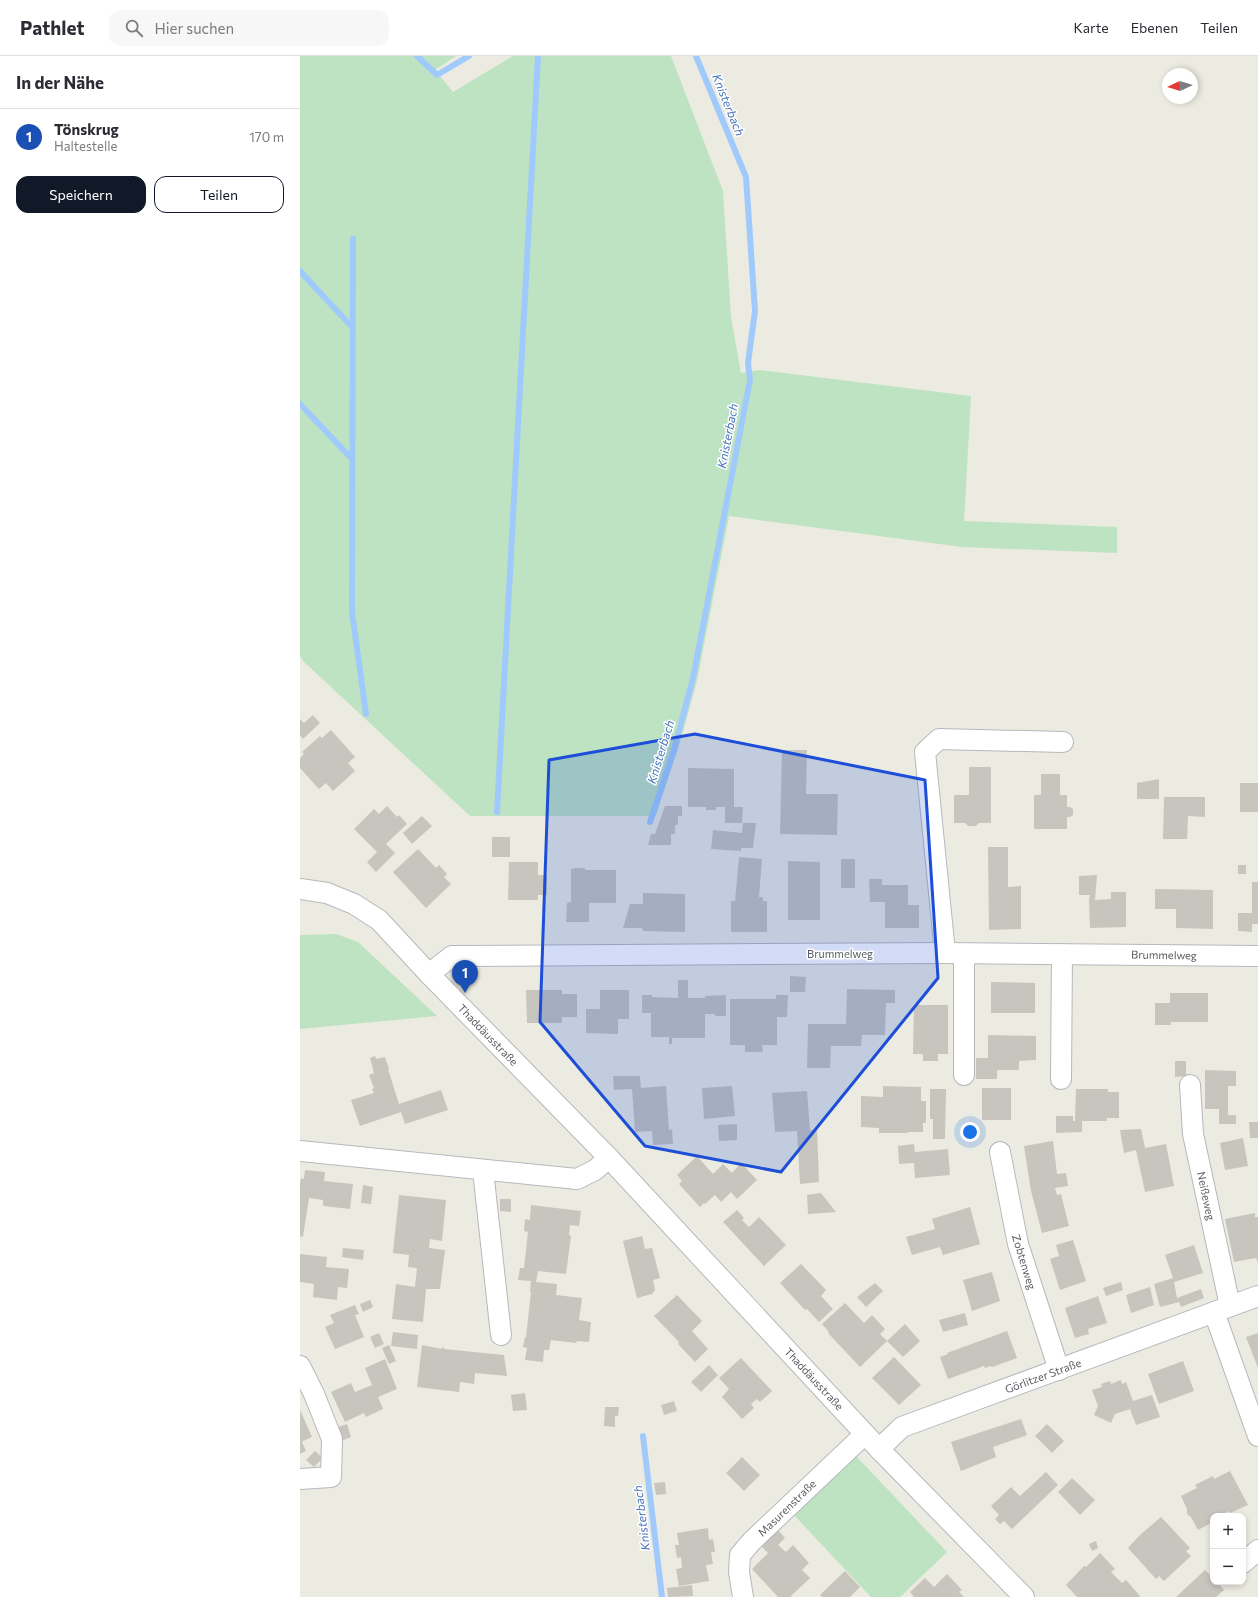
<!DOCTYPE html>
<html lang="de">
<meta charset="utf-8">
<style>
body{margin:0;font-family:Commissioner,sans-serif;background:#f7f7f7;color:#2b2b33}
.controls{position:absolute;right:12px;bottom:12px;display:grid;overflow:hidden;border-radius:8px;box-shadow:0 2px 6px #0003}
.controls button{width:36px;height:36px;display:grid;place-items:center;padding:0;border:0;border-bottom:1px solid #e1e1e2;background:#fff;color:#2b2b33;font:20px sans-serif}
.compass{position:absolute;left:862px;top:12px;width:36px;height:36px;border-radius:50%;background:#fff;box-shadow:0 2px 6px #0003;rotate:266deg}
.you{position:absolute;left:670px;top:1076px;width:14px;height:14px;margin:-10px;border:3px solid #fff;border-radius:50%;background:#1a73e8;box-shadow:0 0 0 6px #1a73e833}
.badge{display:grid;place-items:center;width:26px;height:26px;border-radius:50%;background:#111827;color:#fff;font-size:13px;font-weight:700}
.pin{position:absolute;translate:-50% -33px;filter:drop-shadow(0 1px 2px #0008)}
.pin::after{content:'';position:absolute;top:21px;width:14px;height:12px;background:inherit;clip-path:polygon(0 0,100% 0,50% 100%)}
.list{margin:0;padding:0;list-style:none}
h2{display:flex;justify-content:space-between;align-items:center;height:52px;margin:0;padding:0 16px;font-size:17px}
h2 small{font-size:13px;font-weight:400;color:#7c7c81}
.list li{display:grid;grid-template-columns:26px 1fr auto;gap:12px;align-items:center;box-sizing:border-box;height:56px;padding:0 16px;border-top:1px solid #e1e1e2}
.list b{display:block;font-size:15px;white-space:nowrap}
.list p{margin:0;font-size:13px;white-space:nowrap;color:#7c7c81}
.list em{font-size:13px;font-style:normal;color:#7c7c81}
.actions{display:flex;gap:8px;padding:12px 16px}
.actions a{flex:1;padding:9px 0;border:1px solid #111827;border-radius:12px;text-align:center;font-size:14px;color:#111827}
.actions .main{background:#111827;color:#fff}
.icon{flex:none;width:22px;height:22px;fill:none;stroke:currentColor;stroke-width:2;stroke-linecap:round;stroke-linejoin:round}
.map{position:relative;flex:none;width:958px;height:1541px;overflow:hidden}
header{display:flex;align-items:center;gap:24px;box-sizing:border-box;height:56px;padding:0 20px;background:#fff;border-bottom:1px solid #e1e1e2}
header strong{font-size:19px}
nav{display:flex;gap:22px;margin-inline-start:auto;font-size:14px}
.search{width:280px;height:36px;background:#f7f7f7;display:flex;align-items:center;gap:10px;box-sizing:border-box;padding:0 14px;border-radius:12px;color:#7c7c81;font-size:15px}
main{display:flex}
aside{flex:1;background:#fff}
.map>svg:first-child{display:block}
.green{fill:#bee3c2}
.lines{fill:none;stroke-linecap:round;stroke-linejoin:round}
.stream{stroke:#a1cafc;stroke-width:6}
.building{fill:#c7c5be}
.minor-casing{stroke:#b6b8bd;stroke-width:22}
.minor{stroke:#fff;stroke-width:20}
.marked{fill:#1d4ed8;fill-opacity:0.2;stroke:#1d4ed8;stroke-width:3;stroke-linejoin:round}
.labels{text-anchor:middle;stroke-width:3;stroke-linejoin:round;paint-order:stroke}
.street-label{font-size:11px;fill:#595c61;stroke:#fff}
.water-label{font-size:12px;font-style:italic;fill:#4572be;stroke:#fff}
</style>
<header>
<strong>Pathlet</strong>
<div class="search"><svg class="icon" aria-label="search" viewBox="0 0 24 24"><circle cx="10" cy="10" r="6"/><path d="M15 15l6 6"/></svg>Hier suchen</div>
<nav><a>Karte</a><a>Ebenen</a><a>Teilen</a></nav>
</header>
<main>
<aside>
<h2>In der Nähe<small></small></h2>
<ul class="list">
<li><span class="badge" style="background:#1a4fb4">1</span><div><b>Tönskrug</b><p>Haltestelle</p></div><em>170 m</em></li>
</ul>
<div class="actions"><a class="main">Speichern</a><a>Teilen</a></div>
</aside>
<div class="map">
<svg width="958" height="1541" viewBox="0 0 958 1541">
<rect width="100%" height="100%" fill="#ecebe1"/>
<g class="green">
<polygon points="0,0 156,0 135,14 153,36 213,0 371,0 423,135 431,261 441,317 459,314 671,340 664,465 817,471 817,497 662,491 429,460 397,625 379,690 356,760 170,760 4,606 0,600"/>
<polygon points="36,878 58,886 137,960 0,973 0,879"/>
<polygon points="554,1398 647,1496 600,1541 571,1541 492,1457"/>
</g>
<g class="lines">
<g class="stream">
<polyline points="117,0 137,19 169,0"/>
<polyline points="53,183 52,556 66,658"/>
<polyline points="0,215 52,271"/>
<polyline points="0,348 51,402"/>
<polyline points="197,756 238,0"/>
<polyline points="350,766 374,694 393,622 450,324 448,307 455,255 446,121 396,0"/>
<polyline points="343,1380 362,1541"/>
</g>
</g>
<g class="building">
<polygon points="13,659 20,667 3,683 0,679 0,663 4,667"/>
<polygon points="31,674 55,701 48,707 55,715 33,735 26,727 19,733 0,712 0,702 4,698 2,696 20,680 22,682"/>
<polygon points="482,694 507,694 506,738 538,738 537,779 480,778"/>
<polygon points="669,711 691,711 691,767 679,767 676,770 668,770 665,767 654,767 654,739 669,739"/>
<polygon points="388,712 434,713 434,751 443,751 442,767 425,767 425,751 416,751 416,754 406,754 406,751 388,751"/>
<polygon points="741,718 760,718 760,739 767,739 767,751 770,751 773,753 773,759 770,761 767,761 767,773 734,773 734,739 741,739"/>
<polygon points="859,723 859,743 837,743 837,727"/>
<rect x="940" y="727" width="18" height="29"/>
<polygon points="864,741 905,741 905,761 888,760 887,783 863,783"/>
<polygon points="87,750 97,761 99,759 107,768 86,788 95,797 76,816 67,806 77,796 54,773 74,753 79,758"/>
<polygon points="365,750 382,750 382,760 378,760 378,769 375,769 375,778 371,778 371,789 348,789 351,778 355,778"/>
<polygon points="122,760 132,770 112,788 103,777"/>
<polygon points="443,767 456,767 453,792 441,792 441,795 411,793 413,774 442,777"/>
<rect x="192" y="781" width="18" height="20"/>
<polygon points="688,791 708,791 708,831 721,830 721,873 689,874"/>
<polygon points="118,793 136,812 139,809 147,818 144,821 151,828 126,852 93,816"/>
<polygon points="439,801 462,803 459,841 463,841 463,845 467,845 467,876 431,876 431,845 435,845"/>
<rect x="541" y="803" width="14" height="29"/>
<polygon points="488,805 520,806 520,864 488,864"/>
<polygon points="209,806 238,806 238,819 247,819 247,839 238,839 238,844 208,844"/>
<rect x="938" y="809" width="8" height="9"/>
<polygon points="275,812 284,812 286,814 316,814 316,847 289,847 289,866 266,866 267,847 271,846 271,813"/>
<polygon points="797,819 795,844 811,843 811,836 826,836 826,871 790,872 789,844 790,839 779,839 779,820"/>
<polygon points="569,823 582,823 582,829 608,829 608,849 619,849 619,872 585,872 585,846 570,846"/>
<polygon points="952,826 958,826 958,868 952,868 952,876 938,875 938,857 952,857"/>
<polygon points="855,833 913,834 913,873 876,872 876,853 855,853"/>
<polygon points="343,837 385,838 385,876 343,875 342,872 323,872 330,848 343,848"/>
<polygon points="490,920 506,921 505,936 490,936"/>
<polygon points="378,924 388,924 388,942 405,942 405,940 426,939 426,960 415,960 415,958 405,958 405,982 372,982 372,988 369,988 369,981 351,981 351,957 342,957 342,939 352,939 352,941 378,942"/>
<polygon points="691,926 735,927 735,957 691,957"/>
<polygon points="547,933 595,934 595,947 586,947 585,979 562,979 561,990 531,990 530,1012 507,1012 508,968 546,968"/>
<polygon points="226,934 262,934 262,938 277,938 277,961 262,961 262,967 227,967"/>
<polygon points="300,934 329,934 329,963 318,963 318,978 286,977 286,953 300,953"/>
<polygon points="870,937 908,937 908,966 871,966 871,969 855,969 855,947 870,947"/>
<polygon points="476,939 488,939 487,961 477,961 477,989 462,989 463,996 445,996 445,989 430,989 430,943 476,943"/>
<polygon points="614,949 648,949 648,998 638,998 638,1005 623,1005 623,998 613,998"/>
<polygon points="688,979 736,980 736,1004 719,1005 719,1014 697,1014 697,1023 676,1023 676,1002 688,1002"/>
<polygon points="75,1000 76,1003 85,1001 89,1013 88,1013 99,1048 141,1034 148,1054 105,1068 101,1056 60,1070 51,1044 74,1037 72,1033 74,1032 69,1019 74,1017 70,1002"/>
<polygon points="875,1005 886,1005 886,1020 875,1021"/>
<polygon points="905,1014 936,1015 936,1030 928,1030 928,1059 936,1059 936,1068 919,1068 919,1053 905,1053"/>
<polygon points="313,1020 340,1020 341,1032 366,1030 369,1074 372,1073 373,1088 353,1089 352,1075 335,1076 332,1033 314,1034"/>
<polygon points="432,1030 435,1060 404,1063 402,1032"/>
<polygon points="583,1030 621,1031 621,1045 626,1045 626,1067 623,1067 623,1076 608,1076 608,1077 579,1077 579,1072 561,1071 561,1040 583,1041"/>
<rect x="682" y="1032" width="29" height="32"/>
<polygon points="630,1033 646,1033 645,1083 633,1083 633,1063 630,1063"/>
<polygon points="776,1033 808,1033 808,1036 819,1036 819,1062 807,1062 807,1065 782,1065 782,1076 756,1077 756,1060 773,1060 773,1065 775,1065"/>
<polygon points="507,1035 510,1074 517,1074 519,1126 500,1128 497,1075 475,1076 472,1037"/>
<polygon points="949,1066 958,1066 958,1082 950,1082"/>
<polygon points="437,1068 437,1084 419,1085 418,1069"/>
<polygon points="841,1073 845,1092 866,1088 874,1130 845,1136 836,1094 824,1097 820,1074"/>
<polygon points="943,1082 948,1110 925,1114 920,1087"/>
<polygon points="753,1085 757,1118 766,1117 768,1130 755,1132 757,1139 761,1138 769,1170 742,1177 731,1135 724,1090"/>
<polygon points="614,1088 615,1096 648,1093 650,1119 615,1122 614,1107 599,1108 598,1090"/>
<polygon points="397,1100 413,1118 423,1108 432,1117 441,1107 457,1124 437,1143 431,1136 421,1146 415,1139 405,1148 404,1147 400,1151 379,1128 382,1125 377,1119"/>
<polygon points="5,1114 25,1116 24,1125 53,1128 50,1153 23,1150 23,1144 9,1142 3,1181 0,1180 0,1128 1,1122 4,1123"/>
<polygon points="63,1129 73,1131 71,1148 61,1147"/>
<polygon points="521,1137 536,1156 508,1158 507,1139"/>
<polygon points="99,1139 146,1144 142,1185 130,1183 129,1192 145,1194 140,1233 126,1233 123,1266 92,1263 96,1228 115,1231 117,1212 108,1211 109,1199 93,1197"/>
<polygon points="200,1143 211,1143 211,1156 200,1155"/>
<polygon points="231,1149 281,1155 279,1170 270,1169 269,1179 271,1180 266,1218 238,1215 236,1226 257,1228 256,1239 282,1242 279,1264 291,1266 289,1286 277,1285 276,1287 251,1284 249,1294 244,1294 243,1306 225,1304 227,1292 223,1291 225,1281 226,1281 231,1236 230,1236 231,1225 218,1224 220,1212 224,1212 228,1176 224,1175 225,1163 230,1164"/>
<polygon points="670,1151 680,1188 643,1199 640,1191 612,1199 606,1181 635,1173 632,1163"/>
<polygon points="437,1154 444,1162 442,1164 449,1171 459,1161 486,1189 464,1210 423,1166"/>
<polygon points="955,1157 955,1161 958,1161 958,1207 956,1202 934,1206 925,1163"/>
<polygon points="342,1180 345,1193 352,1192 360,1222 353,1224 355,1234 352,1238 337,1242 323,1185"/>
<polygon points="773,1184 786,1225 760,1234 750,1203 759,1200 756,1189"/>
<polygon points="894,1189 903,1217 874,1226 877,1242 901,1233 904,1242 881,1251 879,1246 860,1251 854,1228 873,1222 865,1199"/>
<polygon points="43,1192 64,1194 63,1204 42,1201"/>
<polygon points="0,1198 27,1201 26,1211 49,1213 47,1232 38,1231 37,1244 13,1241 14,1228 0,1226"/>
<polygon points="501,1208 526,1234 521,1240 533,1253 519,1266 507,1253 505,1254 480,1227"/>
<polygon points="692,1216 700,1245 672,1255 663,1224"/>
<polygon points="821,1226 823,1234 806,1240 803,1232"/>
<polygon points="575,1227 583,1235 566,1251 557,1241"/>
<polygon points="850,1231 854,1249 831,1257 826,1239"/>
<polygon points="377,1239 402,1265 392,1275 408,1293 395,1306 378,1288 379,1286 354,1260"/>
<polygon points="798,1240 807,1267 788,1273 789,1278 775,1282 765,1252"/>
<polygon points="70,1244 73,1251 63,1256 60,1248"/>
<polygon points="545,1247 564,1267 572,1259 585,1273 580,1278 587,1285 560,1311 528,1277 529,1276 522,1268"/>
<polygon points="55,1249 59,1258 55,1259 64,1281 35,1293 25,1271 34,1267 30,1259"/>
<polygon points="665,1257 668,1269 643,1276 639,1264"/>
<polygon points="605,1268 620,1285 603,1301 587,1285"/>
<polygon points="707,1275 717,1302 692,1311 691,1310 685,1312 684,1310 648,1323 640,1301 648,1298 647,1297"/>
<polygon points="93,1276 118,1279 117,1293 91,1290"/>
<polygon points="79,1277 84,1288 75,1292 70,1281"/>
<polygon points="958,1277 958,1312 946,1281"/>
<polygon points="89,1289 96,1305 89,1308 82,1292"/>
<polygon points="122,1289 142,1293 142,1291 144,1292 144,1293 204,1299 207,1320 175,1317 174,1328 160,1326 159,1336 117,1331"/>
<polygon points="594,1301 621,1329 599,1349 572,1322"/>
<polygon points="441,1302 472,1335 460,1346 457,1343 451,1348 454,1352 442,1363 422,1341 429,1333 419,1322"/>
<polygon points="85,1303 97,1333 78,1341 83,1353 66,1361 64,1357 45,1366 31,1336 51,1327 55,1336 72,1329 65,1312"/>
<polygon points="883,1305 894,1335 859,1348 848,1318"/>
<polygon points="409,1309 418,1319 401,1336 391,1326"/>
<polygon points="821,1324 822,1328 826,1326 833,1345 852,1339 860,1361 836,1369 830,1353 815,1358 811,1367 794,1359 798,1350 792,1334 802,1331 801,1328 810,1325 811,1328"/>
<polygon points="225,1337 227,1354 213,1355 211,1339"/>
<polygon points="374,1345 377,1355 364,1359 361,1349"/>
<polygon points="305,1351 319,1351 318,1360 315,1360 315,1371 304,1370"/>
<polygon points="0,1354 12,1381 3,1385 2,1386 6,1395 0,1398"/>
<polygon points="721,1363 727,1379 693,1391 696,1401 661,1415 651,1386"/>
<polygon points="47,1368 51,1381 41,1385 35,1372"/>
<polygon points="747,1368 764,1385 752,1397 735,1380"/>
<polygon points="15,1395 23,1402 14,1411 6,1404"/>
<polygon points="442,1401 460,1419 444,1435 426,1417"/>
<polygon points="930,1415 948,1449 930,1457 929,1455 919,1460 913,1460 913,1466 898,1474 891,1461 887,1458 887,1453 881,1440 897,1432 895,1429 913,1420 914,1423"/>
<polygon points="746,1416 758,1429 712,1473 704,1465 700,1468 695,1463 699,1459 691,1450 711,1431 720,1440"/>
<polygon points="772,1422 795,1444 780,1459 758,1436"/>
<polygon points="365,1426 366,1438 356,1439 354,1427"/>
<polygon points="861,1461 890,1492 886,1495 891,1500 864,1525 859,1520 856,1523 828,1492 840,1479"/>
<polygon points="408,1472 409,1484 413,1483 415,1496 411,1496 413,1508 406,1509 409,1525 379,1530 376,1513 382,1512 381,1501 377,1502 375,1489 379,1489 377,1477"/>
<polygon points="478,1474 485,1482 478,1489 486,1496 493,1489 509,1507 502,1514 510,1522 490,1541 478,1541 452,1513 468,1497 461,1490"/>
<polygon points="796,1485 798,1492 792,1495 789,1488"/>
<polygon points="800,1497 815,1513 811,1516 822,1527 826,1524 840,1540 839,1541 777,1541 766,1529 784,1510 786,1511"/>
<polygon points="905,1514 913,1522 913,1526 917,1526 924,1534 916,1541 876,1541"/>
<polygon points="545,1515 560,1531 550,1541 522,1541 520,1539"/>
<polygon points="647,1518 662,1534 659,1536 664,1541 614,1541 610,1536 625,1522 634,1531"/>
<polygon points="392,1529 393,1540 368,1541 367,1532"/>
</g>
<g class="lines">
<defs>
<g id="minor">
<polyline points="0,833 27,837 54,848 79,864 129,918 309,1102 579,1393 724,1541"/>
<polyline points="645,897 625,696 639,683 763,686"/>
<polyline points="129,918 152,900 645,897 958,900"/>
<polyline points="664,1019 664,898"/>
<polyline points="761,1023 762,898"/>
<polyline points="890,1029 893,1078 930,1250"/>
<polyline points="0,1095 277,1123 295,1114 309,1102"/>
<polyline points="700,1096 718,1188 759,1314"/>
<polyline points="183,1114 201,1279"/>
<polyline points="914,1256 958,1380"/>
<polyline points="0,1310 14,1338 32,1383 31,1421 0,1423"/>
<polyline points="579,1393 602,1371 958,1240"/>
<polyline points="943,1507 958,1494"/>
<polyline points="443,1541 439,1516 440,1499 452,1485 565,1378"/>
</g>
</defs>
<use href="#minor" class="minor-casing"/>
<use href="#minor" class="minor"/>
</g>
<path class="marked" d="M395,678L625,724L638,922L481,1116L345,1090L240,966L249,704Z"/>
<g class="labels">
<g class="street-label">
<text x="540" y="902">Brummelweg</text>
<text transform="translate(864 899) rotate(1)" y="4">Brummelweg</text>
<text transform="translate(188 979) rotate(46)" y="4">Thaddäusstraße</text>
<text transform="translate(906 1140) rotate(78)" y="4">Neißeweg</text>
<text transform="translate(724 1206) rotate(73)" y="4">Zobtenweg</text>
<text transform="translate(743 1320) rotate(-20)" y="4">Görlitzer Straße</text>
<text transform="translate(514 1323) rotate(47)" y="4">Thaddäusstraße</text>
<text transform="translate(487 1452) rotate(-44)" y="4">Masurenstraße</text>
</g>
<g class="water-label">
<text transform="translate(428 49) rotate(68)" y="4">Knisterbach</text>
<text transform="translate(428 380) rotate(-79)" y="4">Knisterbach</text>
<text transform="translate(361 696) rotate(-73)" y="4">Knisterbach</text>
<text transform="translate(342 1462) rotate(-97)" y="4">Knisterbach</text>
</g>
</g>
</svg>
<div class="controls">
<button>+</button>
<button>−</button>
</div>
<svg class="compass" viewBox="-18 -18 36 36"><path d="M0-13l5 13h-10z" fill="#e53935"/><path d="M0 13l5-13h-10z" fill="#7c7c81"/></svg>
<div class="you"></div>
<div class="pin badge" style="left:165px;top:937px;background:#1a4fb4">1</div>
</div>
</main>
